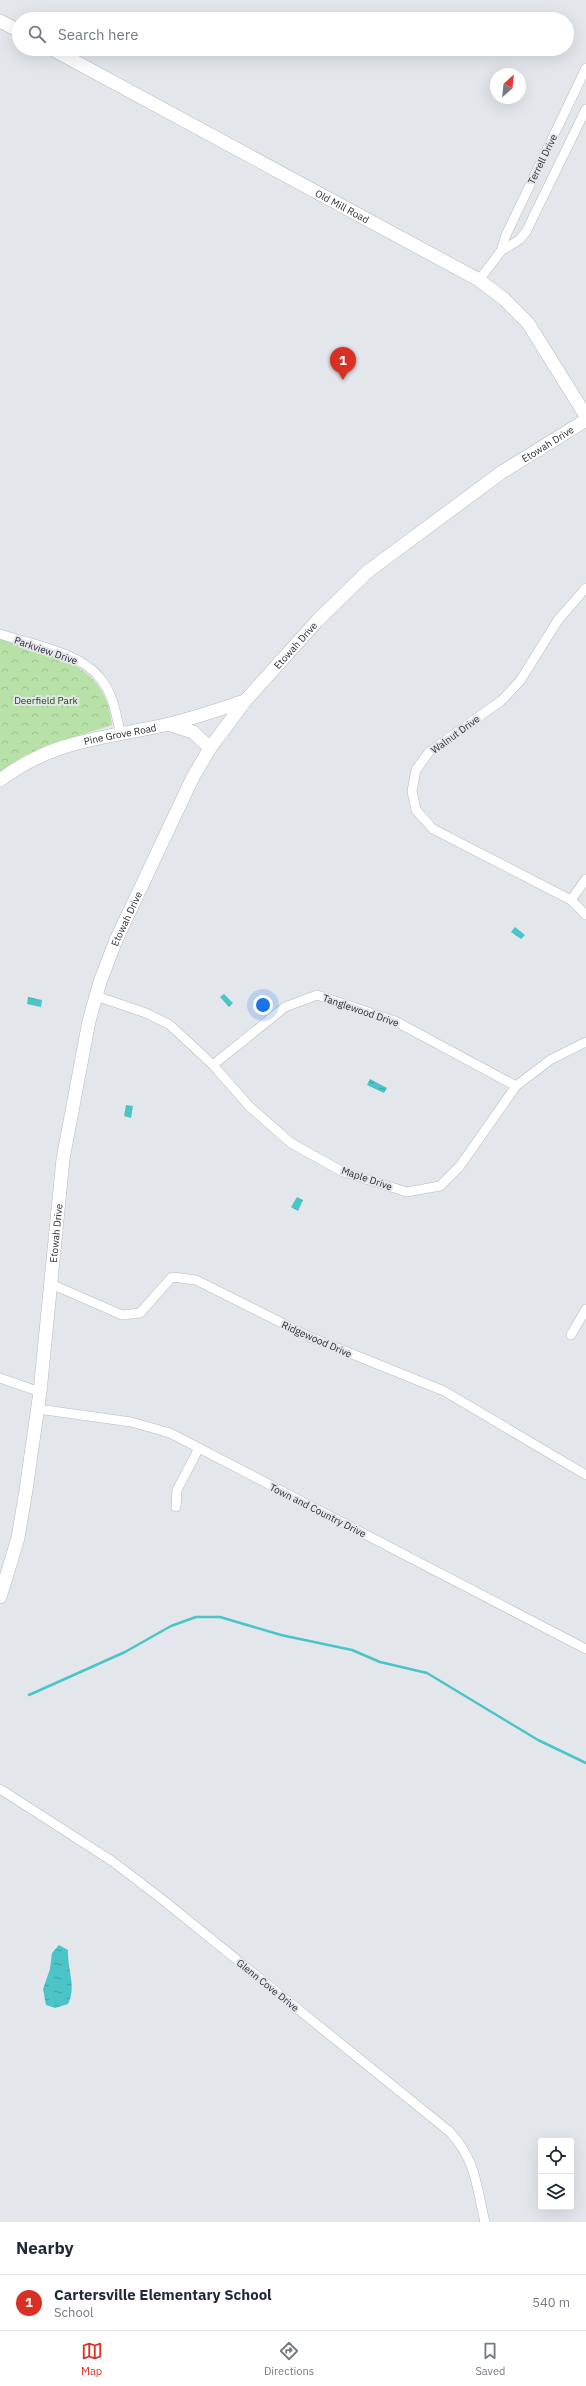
<!DOCTYPE html>
<style>
body{margin:0;font-family:"IBM Plex Sans",sans-serif;background:#f2f2f3;color:#1f2937}
.controls{position:absolute;right:12px;bottom:12px;display:grid;overflow:hidden;border-radius:4px;box-shadow:0 4px 16px #0002}
.controls button{width:36px;height:36px;display:grid;place-items:center;padding:0;border:0;border-bottom:1px solid #e0e1e3;background:#fff;color:#1f2937;font:20px sans-serif}
.compass{position:absolute;left:490px;top:68px;width:36px;height:36px;border-radius:50%;background:#fff;box-shadow:0 4px 16px #0002;rotate:27deg}
.you{position:absolute;left:263px;top:1005px;width:14px;height:14px;margin:-10px;border:3px solid #fff;border-radius:50%;background:#1a73e8;box-shadow:0 0 0 6px #1a73e833}
.badge{display:grid;place-items:center;width:26px;height:26px;border-radius:50%;background:#d93025;color:#fff;font-size:13px;font-weight:700}
.pin{position:absolute;translate:-50% -33px;filter:drop-shadow(0 1px 2px #0008)}
.pin::after{content:'';position:absolute;top:21px;width:14px;height:12px;background:inherit;clip-path:polygon(0 0,100% 0,50% 100%)}
.list{margin:0;padding:0;list-style:none}
h2{display:flex;justify-content:space-between;align-items:center;height:52px;margin:0;padding:0 16px;font-size:17px}
h2 small{font-size:13px;font-weight:400;color:#747a83}
.list li{display:grid;grid-template-columns:26px 1fr auto;gap:12px;align-items:center;box-sizing:border-box;height:56px;padding:0 16px;border-top:1px solid #e0e1e3}
.list b{display:block;font-size:15px;white-space:nowrap}
.list p{margin:0;font-size:13px;white-space:nowrap;color:#747a83}
.list em{font-size:13px;font-style:normal;color:#747a83}
.icon{flex:none;width:22px;height:22px;fill:none;stroke:currentColor;stroke-width:2;stroke-linecap:round;stroke-linejoin:round}
.map{position:relative;flex:none;width:586px;height:2222px;overflow:hidden}
.search{position:absolute;background:#fff;box-shadow:0 4px 16px #0002;left:12px;right:12px;top:12px;height:44px;display:flex;align-items:center;gap:10px;box-sizing:border-box;padding:0 14px;border-radius:22px;color:#747a83;font-size:15px}
.sheet{height:108px;background:#fff}
nav{display:flex;justify-content:space-around;align-items:center;box-sizing:border-box;height:56px;border-top:1px solid #e0e1e3;background:#fff;font-size:11px;color:#747a83}
nav a{display:grid;justify-items:center;gap:2px}
nav .on{color:#d93025}
.map>svg:first-child{display:block}
.park{fill:url(#park-crowns)}
.water{fill:url(#water-ripples)}
.lines{fill:none;stroke-linecap:round;stroke-linejoin:round}
.stream{stroke:#4ac4c6;stroke-width:2.5}
.street-casing{stroke:#b6b9be;stroke-width:10}
.secondary-casing{stroke:#b6b9be;stroke-width:14}
.street{stroke:#fff;stroke-width:9}
.secondary{stroke:#fff;stroke-width:13}
.labels{text-anchor:middle;stroke-width:4;stroke-linejoin:round;paint-order:stroke}
.street-label{font-size:10px;fill:#2e2f31;stroke:#e3e7ec}
.park-label{font-size:10px;fill:#1b4700;stroke:#e3e7ec}
</style>
<div class="map">
<svg width="586" height="2222" viewBox="0 0 586 2222">
<defs>
<pattern id="park-crowns" width="20" height="18" patternUnits="userSpaceOnUse"><rect width="20" height="18" fill="#b8e1a8"/><path d="M2 6a3 3 0 1 1 6 0M12 15a3 3 0 1 1 6 0" fill="none" stroke="#9ec191"/></pattern>
<pattern id="water-ripples" width="26" height="14" patternUnits="userSpaceOnUse"><rect width="26" height="14" fill="#4ac4c6"/><path d="M2 4q2-2 4 0t4 0M15 11q2-2 4 0t4 0" fill="none" stroke="#3ea0a1"/></pattern>
</defs>
<rect width="100%" height="100%" fill="#e3e7ec"/>
<path class="park" d="M0,639C50,655 106,661 112,725L45,746L0,772Z"/>
<g class="water">
<polygon points="515,927 525,935 521,939 511,932"/>
<polygon points="224,994 233,1003 229,1007 220,997"/>
<polygon points="28,997 42,1000 41,1007 27,1004"/>
<polygon points="370,1079 387,1088 384,1093 367,1085"/>
<polygon points="126,1105 133,1106 131,1118 124,1116"/>
<polygon points="297,1197 303,1200 298,1211 291,1207"/>
<path d="M59,1945L68,1950C67,1969 77,1987 68,2004L55,2008L46,2005L43,1989L50,1969L52,1953Z"/>
</g>
<g class="lines">
<polyline class="stream" points="29,1695 125,1652 171,1626 196,1617 220,1617 281,1635 352,1650 380,1662 427,1673 538,1740 586,1763"/>
<defs>
<g id="street">
<polyline points="501,251 519,240 526,232 586,109"/>
<polyline points="479,280 501,251 506,235 586,68"/>
<polyline points="586,588 558,620 520,681 501,701 429,752 416,770 412,791 416,810 433,829 571,900 586,915"/>
<path d="M0,634C30,644 80,652 100,678C113,693 116,714 120,732"/>
<polyline points="571,900 586,879"/>
<polyline points="96,996 146,1013 170,1025 213,1065 249,1106 291,1143 343,1172 407,1192 440,1186 460,1166 516,1086 550,1060 586,1042"/>
<polyline points="213,1065 285,1007 317,995 395,1021 516,1086"/>
<polyline points="51,1284 122,1315 140,1313 172,1277 196,1280 310,1337 444,1391 586,1475"/>
<polyline points="571,1335 586,1309"/>
<polyline points="0,1378 40,1392"/>
<polyline points="38,1409 131,1422 170,1433 586,1649"/>
<polyline points="176,1507 177,1490 199,1448"/>
<path d="M0,1789L112,1861L163,1900L450,2132C477,2162 476,2186 485,2222"/>
</g>
<g id="secondary">
<polyline points="0,21 19,31"/>
<path id="s1" d="M52,49L479,280L504,299L528,323L586,416"/>
<polyline points="171,725 193,732 210,748"/>
<path id="s2" d="M0,780C56,738 105,739 169,724C195,718 220,709 245,701"/>
<path id="s3" d="M0,1597L18,1538L26,1490L40,1392L63,1159L89,1021L100,982L116,940L193,777L210,748L245,701L317,621L367,572L502,472L586,420"/>
</g>
</defs>
<use href="#street" class="street-casing"/>
<use href="#secondary" class="secondary-casing"/>
<use href="#street" class="street"/>
<use href="#secondary" class="secondary"/>
</g>
<g class="labels">
<g class="street-label">
<text transform="translate(542 159) rotate(-64)" y="4">Terrell Drive</text>
<text dy="4" stroke="none"><textPath href="#s1" startOffset="330">Old Mill Road</textPath></text>
<text dy="4" stroke="none"><textPath href="#s3" startOffset="1341">Etowah Drive</textPath></text>
<text dy="4" stroke="none"><textPath href="#s3" startOffset="1017">Etowah Drive</textPath></text>
<text transform="translate(46 650) rotate(19)" y="4">Parkview Drive</text>
<text dy="4" stroke="none"><textPath href="#s2" startOffset="130">Pine Grove Road</textPath></text>
<text transform="translate(455 734) rotate(-36)" y="4">Walnut Drive</text>
<text dy="4" stroke="none"><textPath href="#s3" startOffset="693">Etowah Drive</textPath></text>
<text transform="translate(361 1010) rotate(19)" y="4">Tanglewood Drive</text>
<text transform="translate(367 1178) rotate(19)" y="4">Maple Drive</text>
<text dy="4" stroke="none"><textPath href="#s3" startOffset="369">Etowah Drive</textPath></text>
<text transform="translate(317 1339) rotate(24)" y="4">Ridgewood Drive</text>
<text transform="translate(318 1510) rotate(27)" y="4">Town and Country Drive</text>
<text transform="translate(268 1985) rotate(39)" y="4">Glenn Cove Drive</text>
</g>
<g class="park-label">
<text x="46" y="704">Deerfield Park</text>
</g>
</g>
</svg>
<div class="controls">
<button><svg class="icon" aria-label="locate" viewBox="0 0 24 24"><circle cx="12" cy="12" r="6"/><path d="M12 2v4M12 18v4M2 12h4M18 12h4"/></svg></button>
<button><svg class="icon" aria-label="layers" viewBox="0 0 24 24"><path d="M12 4l9 5-9 5-9-5zM3 14l9 5 9-5"/></svg></button>
</div>
<svg class="compass" viewBox="-18 -18 36 36"><path d="M0-13l5 13h-10z" fill="#e53935"/><path d="M0 13l5-13h-10z" fill="#747a83"/></svg>
<div class="you"></div>
<div class="pin badge" style="left:343px;top:380px">1</div>
<div class="search"><svg class="icon" aria-label="search" viewBox="0 0 24 24"><circle cx="10" cy="10" r="6"/><path d="M15 15l6 6"/></svg>Search here</div>
</div>
<section class="sheet">
<h2>Nearby<small></small></h2>
<ul class="list">
<li><span class="badge">1</span><div><b>Cartersville Elementary School</b><p>School</p></div><em>540 m</em></li>
</ul>
</section>
<nav>
<a class="on"><svg class="icon" aria-label="map" viewBox="0 0 24 24"><path d="M3 6l6-2 6 2 6-2v14l-6 2-6-2-6 2zM9 4v14M15 6v14"/></svg>Map</a>
<a><svg class="icon" aria-label="directions" viewBox="0 0 24 24"><path d="M12 3l9 9-9 9-9-9zM9 14v-3h6M13 9l2 2-2 2"/></svg>Directions</a>
<a><svg class="icon" aria-label="saved" viewBox="0 0 24 24"><path d="M7 4h10v16l-5-4-5 4z"/></svg>Saved</a>
</nav>
